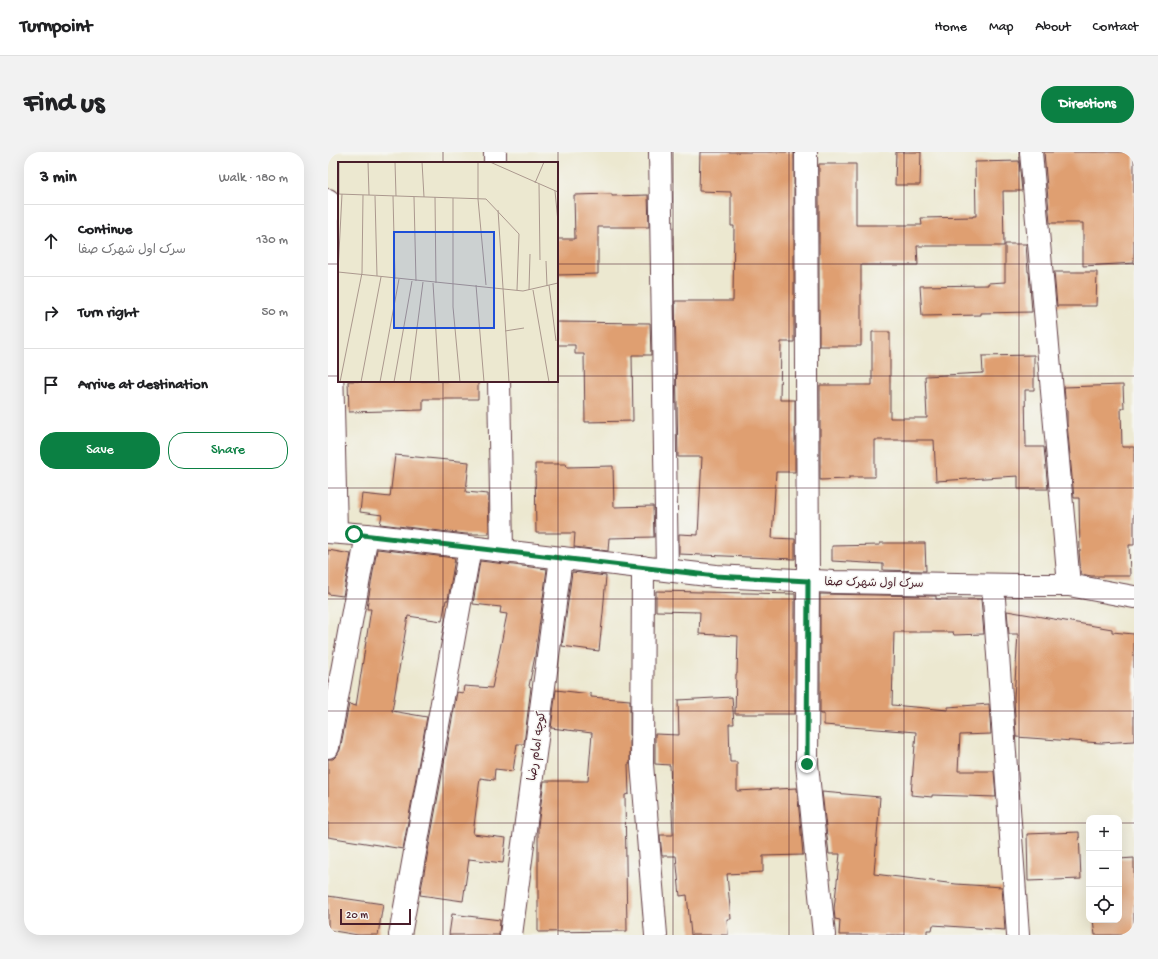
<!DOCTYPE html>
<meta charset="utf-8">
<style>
body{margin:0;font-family:"Gochi Hand","Playpen Sans Arabic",sans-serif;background:#f2f2f2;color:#202124}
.controls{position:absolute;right:12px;bottom:12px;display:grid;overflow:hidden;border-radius:8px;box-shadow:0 4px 16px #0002}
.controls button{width:36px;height:36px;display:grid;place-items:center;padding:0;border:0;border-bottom:1px solid #e0e0e0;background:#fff;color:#202124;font:20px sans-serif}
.scale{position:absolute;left:12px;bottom:10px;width:71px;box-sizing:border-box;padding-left:4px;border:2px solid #4a1f2b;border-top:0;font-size:11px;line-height:14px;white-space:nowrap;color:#4a1f2b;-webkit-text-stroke:3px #f6f6f2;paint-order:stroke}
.stop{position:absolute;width:12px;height:12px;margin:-9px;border:3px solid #0b8043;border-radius:50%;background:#fff}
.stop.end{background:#0b8043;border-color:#fff;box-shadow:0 1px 4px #0008}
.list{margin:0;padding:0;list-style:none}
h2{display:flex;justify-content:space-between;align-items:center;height:52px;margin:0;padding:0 16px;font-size:17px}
h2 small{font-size:13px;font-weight:400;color:#757577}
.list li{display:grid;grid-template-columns:26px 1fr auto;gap:12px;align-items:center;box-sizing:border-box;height:72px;padding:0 16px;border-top:1px solid #e0e0e0}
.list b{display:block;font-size:15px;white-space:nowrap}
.list p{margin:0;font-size:13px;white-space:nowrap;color:#757577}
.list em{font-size:13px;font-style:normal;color:#757577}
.actions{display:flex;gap:8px;padding:12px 16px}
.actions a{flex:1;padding:9px 0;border:1px solid #0b8043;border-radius:16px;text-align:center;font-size:14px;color:#0b8043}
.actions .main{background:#0b8043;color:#fff}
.icon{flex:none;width:22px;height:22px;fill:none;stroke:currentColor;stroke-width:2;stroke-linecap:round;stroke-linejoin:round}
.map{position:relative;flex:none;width:806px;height:783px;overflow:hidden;border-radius:16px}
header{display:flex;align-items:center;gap:24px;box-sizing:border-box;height:56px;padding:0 20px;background:#fff;border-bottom:1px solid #e0e0e0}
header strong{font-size:19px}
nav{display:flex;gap:22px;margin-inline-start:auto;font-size:14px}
.intro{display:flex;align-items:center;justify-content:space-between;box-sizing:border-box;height:96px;padding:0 24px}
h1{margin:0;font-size:28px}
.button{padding:10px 18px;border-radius:16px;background:#0b8043;color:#fff;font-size:14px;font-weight:700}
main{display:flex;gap:24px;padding:0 24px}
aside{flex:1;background:#fff;border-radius:16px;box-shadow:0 4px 16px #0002}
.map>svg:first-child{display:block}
.building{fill:#df9f71}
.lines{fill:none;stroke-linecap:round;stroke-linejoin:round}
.street-casing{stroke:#623d44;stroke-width:24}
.secondary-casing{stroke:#623d44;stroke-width:24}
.street{stroke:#fff;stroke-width:22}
.secondary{stroke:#fff;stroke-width:22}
.route{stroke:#0b8043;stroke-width:5}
.grid{fill:none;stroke:#4a1f2b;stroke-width:1;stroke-opacity:0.55}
.labels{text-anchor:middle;stroke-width:3;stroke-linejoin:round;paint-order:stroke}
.street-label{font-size:12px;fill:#4a1f2b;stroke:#f6f6f2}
.inset-road{fill:none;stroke:#ab988e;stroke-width:1}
.view{fill:#1d4ed8;fill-opacity:0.15;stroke:#1d4ed8;stroke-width:2}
.inset-edge{fill:none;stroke:#4a1f2b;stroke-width:2}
</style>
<header>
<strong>Turnpoint</strong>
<nav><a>Home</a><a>Map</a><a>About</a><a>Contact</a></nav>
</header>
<div class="intro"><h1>Find us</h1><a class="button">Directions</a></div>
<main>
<aside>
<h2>3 min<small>Walk · 180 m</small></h2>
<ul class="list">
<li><svg class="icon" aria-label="ahead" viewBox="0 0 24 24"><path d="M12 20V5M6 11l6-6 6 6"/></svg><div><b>Continue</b><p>سرک اول شهرک صفا</p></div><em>130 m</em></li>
<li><svg class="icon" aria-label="right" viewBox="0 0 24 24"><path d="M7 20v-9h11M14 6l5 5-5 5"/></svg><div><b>Turn right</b></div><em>50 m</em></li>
<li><svg class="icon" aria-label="arrive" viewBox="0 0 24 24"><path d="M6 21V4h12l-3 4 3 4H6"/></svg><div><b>Arrive at destination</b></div></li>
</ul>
<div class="actions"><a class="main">Save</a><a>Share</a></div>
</aside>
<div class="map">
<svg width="806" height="783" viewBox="0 0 806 783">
<rect width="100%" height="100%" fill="#f6f6f2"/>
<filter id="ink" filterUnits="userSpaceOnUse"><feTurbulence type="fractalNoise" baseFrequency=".025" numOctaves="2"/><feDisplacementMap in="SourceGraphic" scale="8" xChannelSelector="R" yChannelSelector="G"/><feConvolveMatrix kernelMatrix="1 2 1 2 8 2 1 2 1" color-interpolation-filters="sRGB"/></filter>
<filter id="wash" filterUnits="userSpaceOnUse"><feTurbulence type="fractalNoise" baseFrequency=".012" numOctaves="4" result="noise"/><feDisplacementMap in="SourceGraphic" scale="16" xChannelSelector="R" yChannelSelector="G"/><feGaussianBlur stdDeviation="0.9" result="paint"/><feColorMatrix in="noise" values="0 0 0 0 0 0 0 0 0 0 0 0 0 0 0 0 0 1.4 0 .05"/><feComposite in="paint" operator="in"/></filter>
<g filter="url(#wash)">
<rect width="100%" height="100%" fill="#ece8d0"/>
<g id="blocks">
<g class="building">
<polygon points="372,0 466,0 466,190 453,190 452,248 467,248 467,320 448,320 444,386 467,387 467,407 351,402 351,382 370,383 374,305 350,305 347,149 405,149 406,74 403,74 403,40 371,39"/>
<polygon points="568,0 593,0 592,33 567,33"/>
<polygon points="716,0 806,0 806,111 755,114 755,71 722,71"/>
<polygon points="691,9 694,39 675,39 676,94 589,94 590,113 533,113 533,194 491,194 491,12 528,12 528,73 594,73 593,66 645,65 645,64 648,64 647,10"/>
<polygon points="284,42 284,44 320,43 321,75 270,75 270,122 229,123 229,87 247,87 246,43"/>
<polygon points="677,92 698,92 700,120 701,120 704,160 653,161 653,163 594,164 592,134 660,133 660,131 677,130"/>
<polygon points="726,120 769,120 768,154 729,154"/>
<polygon points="229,170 322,171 323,203 304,203 305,269 257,270 256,202 247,202 247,193 229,193"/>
<polygon points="544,180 562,180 562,266 599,266 597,224 655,221 654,204 706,203 706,238 697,238 698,295 716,295 720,337 690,337 690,324 608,329 606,288 547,288 547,325 521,325 521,327 492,328 492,233 544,233"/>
<polygon points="20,229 150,229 150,247 95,247 95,258 21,260"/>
<polygon points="795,233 796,256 793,256 794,295 806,295 806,393 801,393 802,424 763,424 753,422 751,399 752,399 751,346 746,346 739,272 739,258 738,258 736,235"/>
<polygon points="67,303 141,310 138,340 160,342 161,382 138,382 52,372 54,363 32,360 34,342 62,345"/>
<polygon points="207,312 238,312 239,315 285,314 286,355 325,354 326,385 281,386 280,399 246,395 247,381 208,381"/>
<polygon points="552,391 597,391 598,419 555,418 555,412 504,409 504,394 552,393"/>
<polygon points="49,397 127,406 120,448 118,448 114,469 80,464 64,559 99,565 75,697 0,685 0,607 5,607 9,603 12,598 21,552 28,554 43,457 39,457 40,449"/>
<polygon points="0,398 23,402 15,444 0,442"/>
<polygon points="152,409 219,417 207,504 201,534 203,535 196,592 189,592 185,619 167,617 166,628 152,626 145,682 178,686 175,711 141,707 135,749 92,743 129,540 135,541 136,534 164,536 179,462 172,461 173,455 145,452"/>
<polygon points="244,420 278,424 275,461 271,499 234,494"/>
<polygon points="328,439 467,442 467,562 407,562 408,522 409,522 410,484 371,482 372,460 328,459"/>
<polygon points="492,442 608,444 608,447 653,447 656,482 626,483 625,480 566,480 564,553 620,558 620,555 661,552 663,582 632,583 630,619 666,619 668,645 604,643 604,645 583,643 588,580 496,573 496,562 492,562"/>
<polygon points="679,459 784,477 784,480 806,482 806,589 773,591 688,585 686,546 690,482 681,482"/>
<polygon points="228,538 263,542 263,545 302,548 302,612 300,612 301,642 297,643 299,779 210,780 210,674 216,629 260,629 264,581 223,576"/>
<polygon points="404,545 406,572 401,572 402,610 409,610 409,639 469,636 475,703 435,704 435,720 399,722 403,767 399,767 400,783 363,783 359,743 352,744 348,704 334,704 332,683 345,683 342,613 327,612 327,582 351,583 350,548"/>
<polygon points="494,640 552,645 546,722 628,732 674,735 677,778 605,773 604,778 599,778 599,783 511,783 512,768 507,767 506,757 512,702 501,702"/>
<polygon points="751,680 753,727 700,729 699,682"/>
<polygon points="806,706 806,783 767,783 765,768 791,768 791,707"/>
<polygon points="0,744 55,752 50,783 30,783 0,778"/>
<polygon points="124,762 172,768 171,783 121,783"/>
</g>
</g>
</g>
<g filter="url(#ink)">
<use href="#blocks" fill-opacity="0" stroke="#623d44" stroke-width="1"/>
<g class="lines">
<defs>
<g id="street">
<polyline points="167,0 167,11"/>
<polyline points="332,0 339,418"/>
<polyline points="478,0 480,429 479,612 496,783"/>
<polyline points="703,0 741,433"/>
<polyline points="0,48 8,380"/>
<polyline points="171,229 174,399"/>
<polyline points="315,415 314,612 328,783"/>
<polyline points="665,433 690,783"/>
<polyline points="0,595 39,383"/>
<polyline points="72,783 142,396"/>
<polyline points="183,783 233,406"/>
</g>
<polyline id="secondary" points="0,380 39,383 388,424 506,430 691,433 741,433 806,445"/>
</defs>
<use href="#street" class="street-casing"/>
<use href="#secondary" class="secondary-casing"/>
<use href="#street" class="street"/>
<use href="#secondary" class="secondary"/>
</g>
</g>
<g class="lines" filter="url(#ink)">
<polyline class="route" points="26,382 388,424 480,429 479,612"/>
</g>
<path class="grid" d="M115,0V11M230,0V783M345,0V783M461,0V783M576,0V783M691,0V783M0,112H11M229,112H806M0,224H11M229,224H806M115,229V783M0,336H806M0,447H806M0,559H806M0,671H761M791,671H806"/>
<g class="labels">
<g class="street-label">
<text transform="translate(546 430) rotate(1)" y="4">سرک اول شهرک صفا</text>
<text transform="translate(208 594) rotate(-82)" y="4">کوچه امام رضا</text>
</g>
</g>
<g transform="translate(10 10)">
<rect width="220" height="220" fill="#ece8d0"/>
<path class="inset-road" d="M1,0V32M30,0L31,33M57,0L58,34M84,0L86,35M140,0V37L148,123M152,0L220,30M197,21L206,0M201,22L202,98M217,29L220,60M0,32L148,37L181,72L179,128M37,34L39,114M55,34L57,117M76,35L78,119M97,35L98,121M115,36V145L122,220M160,48L171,220M208,99L209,124M0,110L185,129L220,121M0,110L4,32M95,121L101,220M138,123L146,220M211,123L218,179M191,128L192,92M195,128L211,220M167,169L186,166M2,220L24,111L25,33M23,220L43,115M42,220L61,117M56,220L74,119M72,220L85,120"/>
<path class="view" d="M56,70H156V166H56Z"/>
<rect width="220" height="220" class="inset-edge"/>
</g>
</svg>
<div class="controls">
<button>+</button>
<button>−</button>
<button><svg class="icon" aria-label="locate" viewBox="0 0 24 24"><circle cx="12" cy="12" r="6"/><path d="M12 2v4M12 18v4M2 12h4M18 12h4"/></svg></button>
</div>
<div class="scale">20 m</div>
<div class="stop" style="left:26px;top:382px"></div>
<div class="stop end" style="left:479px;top:612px"></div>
</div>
</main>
